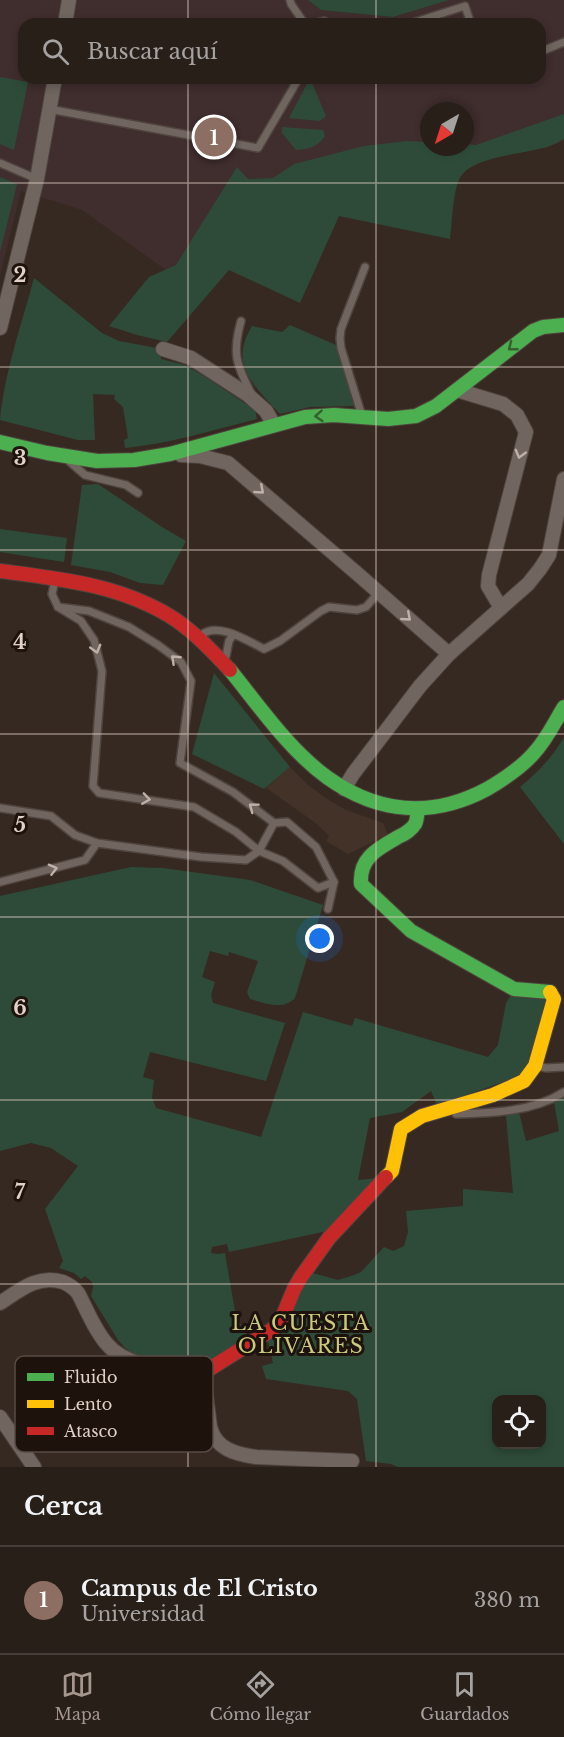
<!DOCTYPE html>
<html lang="es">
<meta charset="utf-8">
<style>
body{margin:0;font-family:"Libre Baskerville",serif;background:#342c26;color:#f1f3f6}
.controls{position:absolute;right:18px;bottom:18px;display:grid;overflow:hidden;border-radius:12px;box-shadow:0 3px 9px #0003}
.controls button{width:54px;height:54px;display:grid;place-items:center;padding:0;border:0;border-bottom:2px solid #443d38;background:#281f19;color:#f1f3f6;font:30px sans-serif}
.compass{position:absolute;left:420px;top:102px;width:54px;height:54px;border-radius:50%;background:#281f19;box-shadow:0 3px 9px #0003;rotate:219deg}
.you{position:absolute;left:320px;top:939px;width:21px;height:21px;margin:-15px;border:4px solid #fff;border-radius:50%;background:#1a73e8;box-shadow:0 0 0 9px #1a73e833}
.badge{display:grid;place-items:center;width:39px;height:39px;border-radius:50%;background:#a5968e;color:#fff;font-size:20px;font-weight:700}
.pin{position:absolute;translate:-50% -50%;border:3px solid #fff;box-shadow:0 2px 6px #0006}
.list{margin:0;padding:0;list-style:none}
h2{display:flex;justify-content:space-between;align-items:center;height:78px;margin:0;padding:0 24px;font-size:26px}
h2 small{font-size:20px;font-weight:400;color:#a5a2a2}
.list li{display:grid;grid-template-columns:39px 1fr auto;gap:18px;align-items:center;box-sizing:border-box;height:108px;padding:0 24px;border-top:2px solid #443d38}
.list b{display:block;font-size:22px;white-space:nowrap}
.list p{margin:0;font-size:20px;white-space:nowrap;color:#a5a2a2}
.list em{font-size:20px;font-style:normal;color:#a5a2a2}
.icon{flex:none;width:33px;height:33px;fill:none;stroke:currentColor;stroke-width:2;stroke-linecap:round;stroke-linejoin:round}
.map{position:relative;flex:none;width:564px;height:1467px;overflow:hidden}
.search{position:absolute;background:#281f19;box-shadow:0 3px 9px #0003;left:18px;right:18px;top:18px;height:66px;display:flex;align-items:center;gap:15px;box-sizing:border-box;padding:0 21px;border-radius:18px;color:#a5a2a2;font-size:22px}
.sheet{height:186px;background:#281f19}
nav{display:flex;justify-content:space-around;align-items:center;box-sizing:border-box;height:84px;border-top:2px solid #443d38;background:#281f19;font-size:16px;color:#a5a2a2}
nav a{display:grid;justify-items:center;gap:3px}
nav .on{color:#a5968e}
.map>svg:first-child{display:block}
.industrial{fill:#423227}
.education{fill:#402d2e;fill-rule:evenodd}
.green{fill:#2e4b39;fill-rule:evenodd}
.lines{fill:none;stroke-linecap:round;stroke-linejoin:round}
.lane-casing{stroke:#4f443e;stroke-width:10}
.street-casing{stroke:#4f443e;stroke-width:16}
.fast-casing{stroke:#4f443e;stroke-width:16}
.slow-casing{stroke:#4f443e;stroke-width:16}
.jam-casing{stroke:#4f443e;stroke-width:16}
.lane{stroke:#70655f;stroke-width:7}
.street{stroke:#70655f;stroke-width:14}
.fast{stroke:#4caf50;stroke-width:14}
.slow{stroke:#ffc107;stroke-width:14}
.jam{stroke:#c62828;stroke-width:14}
.oneway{stroke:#34602e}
.oneway2{stroke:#bfb1a8}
.grid{fill:none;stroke:#e1d1c8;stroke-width:1.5;stroke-opacity:0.55}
.labels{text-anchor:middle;stroke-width:6;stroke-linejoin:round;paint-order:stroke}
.neighbourhood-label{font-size:20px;letter-spacing:1.5px;fill:#caca7c;stroke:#1d120c}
.key{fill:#1d120c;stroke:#584b44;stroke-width:1.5}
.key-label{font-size:16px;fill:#e1d1c8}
.grid-label{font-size:20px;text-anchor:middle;font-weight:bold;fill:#e1d1c8;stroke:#1d120c;stroke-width:6;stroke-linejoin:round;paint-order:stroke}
</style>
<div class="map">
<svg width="564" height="1467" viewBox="0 0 564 1467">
<rect width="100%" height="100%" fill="#362921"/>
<polygon class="industrial" points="290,767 307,784 327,799 346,810 383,823 388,835 348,854 326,841 329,836 317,824 266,788"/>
<path class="education" d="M0,0H308L321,10L393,17L449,0H564V127L177,278L82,210L21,191L0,276ZM24,24H540V78H24ZM429,111H465V147H429Z"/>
<g class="green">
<polygon points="308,0 449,0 393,17 321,10"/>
<polygon points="0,77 28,82 14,150 0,144"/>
<polygon points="310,78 326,116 320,121 289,118"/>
<path d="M564,114V139C559,142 553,145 547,147C525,154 475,156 461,176C453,187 452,224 450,239L339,216L300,303L229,270L167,342L137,335L109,326L149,277L176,265L237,167L248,179L273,178L294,164L364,146L407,141L429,142V147H465V144L476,145Z"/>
<path d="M282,127L323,130L325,136C317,147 310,149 296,150L282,133Z"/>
<polygon points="0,177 17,184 0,252"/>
<path d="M34,278L102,333L119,341L162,349L161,359L185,365L204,376L255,410L257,419C213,430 170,444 125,448L124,440L128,438L123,407L114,399L115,395L93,394L95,440H78L0,420C4,374 22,323 34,278Z"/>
<path d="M290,325L336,345L354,406L310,407L280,414C263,395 236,373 244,344C245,338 249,332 252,326L282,332Z"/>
<polygon points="98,484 162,527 186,541 163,585 140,583 110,572 71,565 82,485"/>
<polygon points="0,529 67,538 64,562 0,552"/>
<polygon points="214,673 290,767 264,789 192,754"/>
<path d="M564,737V844L520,787C538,772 552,758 564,737Z"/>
<path d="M131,867L163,868L250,880L323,905L295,998C283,1011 265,1003 250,999L247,992L258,961L229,952L228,956L210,951L202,977L215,982L211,995L213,1003L285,1023L266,1081L150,1052L143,1077L154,1080L152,1097L156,1108L261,1137L303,1012L352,1026L355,1018L488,1057L498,1045L506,1003L511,995L547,1000L531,1061L520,1076L437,1105L431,1091L402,1112L370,1118L358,1180L380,1178L327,1231L229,1252L227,1244L212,1247L211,1253L218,1254L225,1253L236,1317L250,1340L198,1366L179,1368L140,1358L125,1348L118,1340L91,1296L93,1287L92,1282L85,1276L81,1279L74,1273L59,1268L63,1261L45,1209L78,1166L51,1148L31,1143L0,1151V896Z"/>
<path d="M564,1096V1467H398L391,1464L366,1461L357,1399L348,1391L266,1379L262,1366L273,1363L268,1341L285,1331L295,1298L309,1272L338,1280L354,1275L361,1272L384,1247L393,1251L404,1246L408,1232L406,1211L463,1206V1189L513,1193L506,1116L519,1112L526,1141L559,1131L554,1102ZM496,1400H542V1444H496Z"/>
</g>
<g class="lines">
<defs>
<g id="lane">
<polyline points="290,0 291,4 305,24"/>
<polyline points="312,24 324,21 330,24"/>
<polyline points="409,24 465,6 471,24"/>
<polyline points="540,52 564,42"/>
<polyline points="49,109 258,148 299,78"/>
<polyline points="0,163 37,179"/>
<path d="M241,321C232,353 236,364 251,393"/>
<polyline points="362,416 341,348 340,338 341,329 365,267"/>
<polyline points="70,462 85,475 126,485 138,493"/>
<polyline points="54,585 52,594 58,607 81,621 94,640 102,671 93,786 99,793 194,807 236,832 259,851 283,861 318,888 334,882"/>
<path d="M203,634C218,622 248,641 264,649L280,641L321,611L329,607L357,610L366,607L379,592"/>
<polyline points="226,656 229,641 233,635"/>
<polyline points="0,808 51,816 75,835 97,843 201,857 246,860 259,851 274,823 233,792 180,763 191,681 181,662 158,645 129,627 89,611 58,607"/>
<polyline points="274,823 287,822 316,847 334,882 328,909"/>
<polyline points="0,882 85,860 97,843"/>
<polyline points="538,1066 546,1068 564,1067"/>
<path d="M456,1114C492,1113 533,1112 564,1092"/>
</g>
<g id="street">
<polyline points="65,24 69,0"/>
<polyline points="0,328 37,179 55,78"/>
<polyline points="163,349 191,358 248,395 266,411 274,425"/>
<polyline points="457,390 503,404 517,415 526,432 489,575 488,586 501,608"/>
<polyline points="181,455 200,456 228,463 360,576 449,654"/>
<polyline points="344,789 353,774 420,686 449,654 528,584 540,569 549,555 564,479"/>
<path d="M0,1303C20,1290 38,1274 63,1282C70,1285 74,1288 78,1293C87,1310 94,1329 106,1343C126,1368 173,1372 203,1373L210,1427C216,1449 235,1454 256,1457L352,1461"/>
<polyline points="0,1417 34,1467"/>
</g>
<g id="fast">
<polyline points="0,442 47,453 97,461 134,460 170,454 305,417 334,415 388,419 416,416 436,406 533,331 543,327 564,325"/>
<path d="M230,670C260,707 289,750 328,778C379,814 433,818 487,789C504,779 521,768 534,753C547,739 554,723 564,707"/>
<path d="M418,810C417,814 417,821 415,824C412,829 405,834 400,836C379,848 359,857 361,884L411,931L514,989L550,992"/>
</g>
<polyline id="slow" points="386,1177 392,1171 401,1129 422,1116 493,1095 524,1081 535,1066 554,999 550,992"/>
<g id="jam">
<path d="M0,571C61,579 123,585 176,620C196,634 213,652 230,670"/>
<polyline points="203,1373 273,1329 283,1316 294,1289 301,1277 329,1238 386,1177"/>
</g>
</defs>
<use href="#lane" class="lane-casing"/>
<use href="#street" class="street-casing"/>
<use href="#fast" class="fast-casing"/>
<use href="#slow" class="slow-casing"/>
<use href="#jam" class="jam-casing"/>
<use href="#lane" class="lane"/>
<use href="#street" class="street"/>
<use href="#fast" class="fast"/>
<use href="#slow" class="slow"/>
<use href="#jam" class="jam"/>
</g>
<defs><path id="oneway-chevron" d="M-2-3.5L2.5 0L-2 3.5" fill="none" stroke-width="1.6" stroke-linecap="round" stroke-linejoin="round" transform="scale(1.5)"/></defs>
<g class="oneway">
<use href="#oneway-chevron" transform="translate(512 347) rotate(142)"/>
<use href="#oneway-chevron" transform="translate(319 416) rotate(176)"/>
</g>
<g class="oneway2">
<use href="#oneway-chevron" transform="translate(520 454) rotate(105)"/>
<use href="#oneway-chevron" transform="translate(260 490) rotate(41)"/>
<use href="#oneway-chevron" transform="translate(407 617) rotate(41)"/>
<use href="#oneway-chevron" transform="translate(96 649) rotate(75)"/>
<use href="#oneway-chevron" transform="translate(175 659) rotate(-137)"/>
<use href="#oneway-chevron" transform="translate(146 799) rotate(8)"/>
<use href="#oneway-chevron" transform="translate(253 807) rotate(-143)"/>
<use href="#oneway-chevron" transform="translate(53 869) rotate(-14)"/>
</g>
<path class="grid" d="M188,0V24M376,0V24M188,78V1467M376,78V1467M0,183H564M0,367H564M0,550H564M0,734H564M0,917H564M0,1100H564M0,1284H564"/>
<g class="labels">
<g class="neighbourhood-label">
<text x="301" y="1330">LA CUESTA<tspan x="301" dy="23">OLIVARES</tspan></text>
</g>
</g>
<rect x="15" y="1356" width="198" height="96" rx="9" class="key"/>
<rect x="27" y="1373" width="27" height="8" fill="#4caf50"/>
<rect x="27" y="1400" width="27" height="8" fill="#ffc107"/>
<rect x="27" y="1427" width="27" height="8" fill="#c62828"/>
<g class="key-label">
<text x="64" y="1383">Fluido</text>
<text x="64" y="1410">Lento</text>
<text x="64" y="1437">Atasco</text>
</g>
<g class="grid-label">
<text x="20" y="282">2</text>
<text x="20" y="465">3</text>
<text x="20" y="649">4</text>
<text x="20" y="832">5</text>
<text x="20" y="1015">6</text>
<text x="20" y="1199">7</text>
</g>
</svg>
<div class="controls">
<button><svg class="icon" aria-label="locate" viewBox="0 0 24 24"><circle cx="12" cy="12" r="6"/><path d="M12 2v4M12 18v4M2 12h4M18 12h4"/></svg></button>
</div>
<svg class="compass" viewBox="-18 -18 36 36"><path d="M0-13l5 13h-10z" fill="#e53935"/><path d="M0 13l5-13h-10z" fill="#a5a2a2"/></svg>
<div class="you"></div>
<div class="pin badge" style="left:214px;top:137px;background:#8d6e63">1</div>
<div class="search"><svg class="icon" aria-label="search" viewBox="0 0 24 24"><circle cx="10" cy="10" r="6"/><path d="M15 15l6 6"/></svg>Buscar aquí</div>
</div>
<section class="sheet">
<h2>Cerca<small></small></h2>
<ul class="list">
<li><span class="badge" style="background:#8d6e63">1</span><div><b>Campus de El Cristo</b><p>Universidad</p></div><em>380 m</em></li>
</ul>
</section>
<nav>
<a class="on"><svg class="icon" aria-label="map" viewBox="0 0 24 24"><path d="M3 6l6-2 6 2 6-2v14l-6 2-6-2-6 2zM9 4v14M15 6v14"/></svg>Mapa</a>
<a><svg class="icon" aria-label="directions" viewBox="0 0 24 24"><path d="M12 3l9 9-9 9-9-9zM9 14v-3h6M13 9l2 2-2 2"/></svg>Cómo llegar</a>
<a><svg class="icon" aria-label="saved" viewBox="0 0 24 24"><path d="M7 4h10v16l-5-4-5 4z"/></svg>Guardados</a>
</nav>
